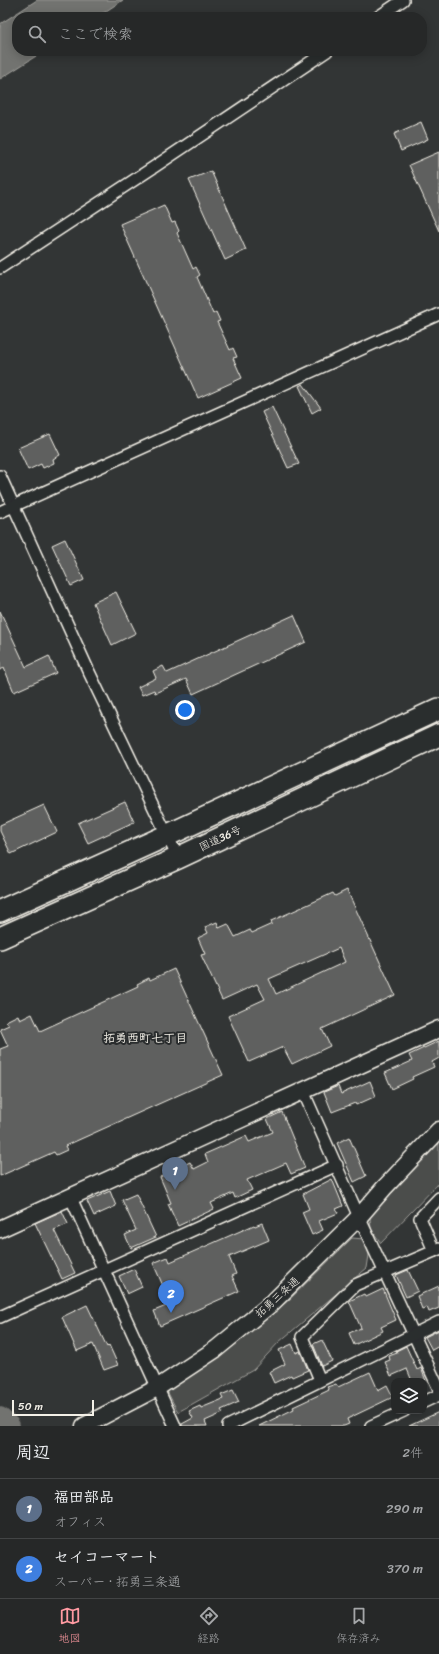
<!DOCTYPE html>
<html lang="ja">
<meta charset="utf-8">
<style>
body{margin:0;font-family:Sriracha,"Klee One",sans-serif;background:#2e3030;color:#f1f3f6}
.controls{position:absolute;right:12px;bottom:12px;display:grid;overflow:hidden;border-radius:8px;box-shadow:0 2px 10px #0003}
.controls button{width:36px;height:36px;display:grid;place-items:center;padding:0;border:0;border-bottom:1px solid #424445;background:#262828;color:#f1f3f6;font:20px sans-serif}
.scale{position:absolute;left:12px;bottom:10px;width:82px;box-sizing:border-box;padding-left:4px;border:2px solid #f4f1e8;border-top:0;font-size:11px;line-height:14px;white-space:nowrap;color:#f4f1e8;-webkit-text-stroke:3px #2a2d2e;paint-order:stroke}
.you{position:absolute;left:185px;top:710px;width:14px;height:14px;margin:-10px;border:3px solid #fff;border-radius:50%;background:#1a73e8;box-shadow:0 0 0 6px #1a73e833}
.badge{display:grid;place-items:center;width:26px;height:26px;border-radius:50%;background:#ff9aa2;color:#fff;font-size:13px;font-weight:700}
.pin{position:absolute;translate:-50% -33px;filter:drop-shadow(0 1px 2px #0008)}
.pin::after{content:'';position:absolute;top:21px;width:14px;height:12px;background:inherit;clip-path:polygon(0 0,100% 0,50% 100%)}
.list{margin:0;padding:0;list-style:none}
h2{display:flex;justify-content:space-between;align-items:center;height:52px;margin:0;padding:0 16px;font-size:17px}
h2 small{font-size:13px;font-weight:400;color:#a4a6a8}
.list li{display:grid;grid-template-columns:26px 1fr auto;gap:12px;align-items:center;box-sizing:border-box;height:60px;padding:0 16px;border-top:1px solid #424445}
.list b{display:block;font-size:15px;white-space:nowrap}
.list p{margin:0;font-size:13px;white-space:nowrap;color:#a4a6a8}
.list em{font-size:13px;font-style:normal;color:#a4a6a8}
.icon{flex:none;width:22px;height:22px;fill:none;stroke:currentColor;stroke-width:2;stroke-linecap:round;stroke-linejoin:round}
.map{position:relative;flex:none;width:439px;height:1426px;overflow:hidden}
.search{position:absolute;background:#262828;box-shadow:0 2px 10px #0003;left:12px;right:12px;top:12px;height:44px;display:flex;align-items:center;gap:10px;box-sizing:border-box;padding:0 14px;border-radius:16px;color:#a4a6a8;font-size:15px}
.sheet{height:172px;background:#262828}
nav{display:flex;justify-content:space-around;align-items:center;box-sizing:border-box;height:56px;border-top:1px solid #424445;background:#262828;font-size:11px;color:#a4a6a8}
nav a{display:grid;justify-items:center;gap:2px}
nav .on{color:#ff9aa2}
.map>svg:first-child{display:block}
.green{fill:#4b4d4c;stroke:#a09f9a}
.water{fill:#727370;stroke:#a6a5a0}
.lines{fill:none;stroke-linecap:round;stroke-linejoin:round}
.river{stroke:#727370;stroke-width:20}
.building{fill:#5f605f;stroke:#f4f1e8;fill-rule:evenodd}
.street-casing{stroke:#f4f1e8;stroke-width:14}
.secondary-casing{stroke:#f4f1e8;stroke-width:19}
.highway-casing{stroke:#f4f1e8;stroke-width:24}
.street{stroke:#2a2d2e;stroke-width:11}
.secondary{stroke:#2a2d2e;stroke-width:16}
.highway{stroke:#2a2d2e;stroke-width:21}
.labels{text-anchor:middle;stroke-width:4;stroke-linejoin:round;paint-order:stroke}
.street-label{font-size:11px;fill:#f4f1e8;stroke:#2a2d2e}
.neighbourhood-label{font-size:12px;font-weight:bold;fill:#f4f1e8;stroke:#2a2d2e}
</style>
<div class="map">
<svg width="439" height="1426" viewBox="0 0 439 1426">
<rect width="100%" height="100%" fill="#323535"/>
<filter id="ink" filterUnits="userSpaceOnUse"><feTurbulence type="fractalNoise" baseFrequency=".025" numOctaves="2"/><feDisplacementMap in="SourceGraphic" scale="8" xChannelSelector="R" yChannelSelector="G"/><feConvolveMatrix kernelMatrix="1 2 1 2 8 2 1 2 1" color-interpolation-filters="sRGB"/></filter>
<g filter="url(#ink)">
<g class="green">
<polygon points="439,1141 439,1183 381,1243 371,1229 370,1217"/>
<polygon points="352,1238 364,1239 369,1255 367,1268 279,1342 253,1370 178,1412 167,1391 235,1345 290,1299"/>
</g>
<polygon class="water" points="37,0 123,0 97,17 17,17 17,51 44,51 0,79 0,24"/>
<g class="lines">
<polyline class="river" points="0,1417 10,1426"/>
</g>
<g class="building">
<polygon points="421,122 428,139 401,151 394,134"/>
<polygon points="439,152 439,231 409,165"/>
<polygon points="211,171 246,250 225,260 189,180"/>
<polygon points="164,205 172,223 175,222 179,231 177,233 193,269 196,267 200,275 197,277 213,314 216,312 220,321 217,322 230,350 233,348 237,357 233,358 242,378 198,398 120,224"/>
<polygon points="303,384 321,408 312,413 299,386"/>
<polygon points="272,407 299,464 288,468 262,412"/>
<polygon points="50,434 60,455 53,459 54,463 43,468 41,464 28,470 18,448"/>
<polygon points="65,539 84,580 71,586 52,545"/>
<polygon points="116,592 136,633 112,645 93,603"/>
<polygon points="0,611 26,667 49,656 56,673 14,692 4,668 0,670"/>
<polygon points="294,615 306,642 193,694 186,679 155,693 154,690 142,695 138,687 156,678 153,671 163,666 167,673"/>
<polygon points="125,802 134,822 88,843 78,823"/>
<polygon points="44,805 57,832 11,854 0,831 0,825"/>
<path d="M347,890L395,995L322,1029L330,1046L292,1064L283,1047L249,1062L228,1016L265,999L257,984L222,1000L201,955L205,954L198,938L208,933L205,927L217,922L219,928L228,924L235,937L250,930L252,933L272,924L271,921L298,909L333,893L335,896ZM339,948L345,962L276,994L269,979Z"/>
<polygon points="174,969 223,1075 65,1146 67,1150 56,1155 54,1152 0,1176 0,1049 8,1046 0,1029 9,1025 6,1021 18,1015 20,1020 32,1014 40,1031 138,986 137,984 149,978 150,980"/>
<polygon points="439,1041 439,1058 432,1062 434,1067 412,1077 413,1079 392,1089 385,1073 412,1061 409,1055"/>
<polygon points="370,1081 376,1096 356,1105 355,1103 332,1112 324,1092 338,1086 341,1094"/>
<polygon points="282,1112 305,1168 291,1174 286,1163 247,1180 252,1190 235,1198 233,1193 211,1203 214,1209 178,1226 168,1204 171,1203 160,1177 190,1162 194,1169 208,1162 205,1154 246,1136 249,1142 273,1132 267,1119"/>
<polygon points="349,1137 366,1176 354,1182 337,1143"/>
<polygon points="332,1179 343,1206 336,1209 338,1213 319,1221 323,1230 312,1235 302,1212 309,1209 303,1194"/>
<polygon points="110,1191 116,1206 94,1216 87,1201"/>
<polygon points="136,1194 156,1237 131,1248 125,1235 136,1230 122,1200"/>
<polygon points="62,1211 68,1224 54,1230 75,1273 62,1279 35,1223"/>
<polygon points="262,1223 269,1240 229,1257 236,1274 232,1276 239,1291 160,1326 154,1311 171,1304 153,1263 168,1257 170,1262 254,1225 255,1226"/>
<polygon points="134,1269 142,1287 127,1294 119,1276"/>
<polygon points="408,1270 418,1291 406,1297 396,1275"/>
<polygon points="439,1286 439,1308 429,1312 427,1307 422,1309 417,1296"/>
<polygon points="383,1289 396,1320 381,1327 383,1331 354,1345 349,1333 361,1328 349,1301 364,1294 366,1297"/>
<polygon points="87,1305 107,1347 109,1345 118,1365 104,1370 93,1344 77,1351 62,1317"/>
<polygon points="439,1330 439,1346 432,1350 425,1337"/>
<polygon points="322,1340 332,1361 322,1366 313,1344"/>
<polygon points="292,1344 296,1353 300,1351 308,1370 292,1377 291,1375 274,1383 269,1372 285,1364 279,1350"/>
<polygon points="406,1346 417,1370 421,1368 426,1381 412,1381 407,1369 391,1376 385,1362 390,1360 389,1356 397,1353 396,1351"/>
<polygon points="370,1372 378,1390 387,1385 393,1397 347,1419 349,1424 344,1426 259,1426 294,1409 293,1407 325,1392 329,1390 327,1387 336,1384 338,1387"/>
<polygon points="233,1390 239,1402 221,1410 223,1413 205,1421 207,1426 182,1426 182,1424 193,1418 189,1411 200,1406 201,1408 223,1399 221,1395"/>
<polygon points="439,1412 439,1426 409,1426"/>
</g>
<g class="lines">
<defs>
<g id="street">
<polyline points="378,17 403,0"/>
<polyline points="0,268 154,167 327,51"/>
<polyline points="0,476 89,672 178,858"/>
<polyline points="0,512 439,314"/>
<polyline points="303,1091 359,1217 439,1389"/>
<polyline points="70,1196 175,1426"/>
<polyline points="434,1251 420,1218 439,1198"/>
<polyline points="0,1317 337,1165"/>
<polyline points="320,1380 302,1337 355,1285 439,1249"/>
<polyline points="424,1402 439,1395"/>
<polyline points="228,1426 439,1322"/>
<polyline points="371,1426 404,1411"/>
</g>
<g id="secondary">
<polyline points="0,1229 439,1029"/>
<polyline points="84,1426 157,1388 216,1349 272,1303 359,1217 384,1188 439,1130"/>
</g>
<g id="highway">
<polyline points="0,911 168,835 439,709"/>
<polyline points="0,938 178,858 439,735"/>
</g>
</defs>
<use href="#street" class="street-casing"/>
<use href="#secondary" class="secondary-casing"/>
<use href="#highway" class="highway-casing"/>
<use href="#street" class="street"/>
<use href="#secondary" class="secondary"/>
<use href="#highway" class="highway"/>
</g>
</g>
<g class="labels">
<g class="street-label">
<text transform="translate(220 838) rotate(-25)" y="4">国道36号</text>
<text transform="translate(277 1297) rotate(-42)" y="4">拓勇三条通</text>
</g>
<g class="neighbourhood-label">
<text x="145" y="1042">拓勇西町七丁目</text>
</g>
</g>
</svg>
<div class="controls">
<button><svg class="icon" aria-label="layers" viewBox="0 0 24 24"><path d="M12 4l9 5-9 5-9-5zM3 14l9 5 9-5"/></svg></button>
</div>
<div class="scale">50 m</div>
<div class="you"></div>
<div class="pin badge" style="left:175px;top:1190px;background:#5c6f8a">1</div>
<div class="pin badge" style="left:171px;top:1313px;background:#3f7fe0">2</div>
<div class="search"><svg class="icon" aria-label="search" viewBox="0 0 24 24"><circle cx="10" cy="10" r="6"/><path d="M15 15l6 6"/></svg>ここで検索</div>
</div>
<section class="sheet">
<h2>周辺<small>2件</small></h2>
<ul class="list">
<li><span class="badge" style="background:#5c6f8a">1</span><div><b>福田部品</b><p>オフィス</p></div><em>290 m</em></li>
<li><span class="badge" style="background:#3f7fe0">2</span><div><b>セイコーマート</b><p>スーパー · 拓勇三条通</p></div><em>370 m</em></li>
</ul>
</section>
<nav>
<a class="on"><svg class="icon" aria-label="map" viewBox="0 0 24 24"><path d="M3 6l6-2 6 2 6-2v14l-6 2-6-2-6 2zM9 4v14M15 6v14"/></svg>地図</a>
<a><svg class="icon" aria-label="directions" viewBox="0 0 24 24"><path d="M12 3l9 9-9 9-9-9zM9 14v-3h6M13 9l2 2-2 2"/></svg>経路</a>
<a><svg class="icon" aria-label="saved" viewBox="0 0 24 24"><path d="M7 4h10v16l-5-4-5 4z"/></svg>保存済み</a>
</nav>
